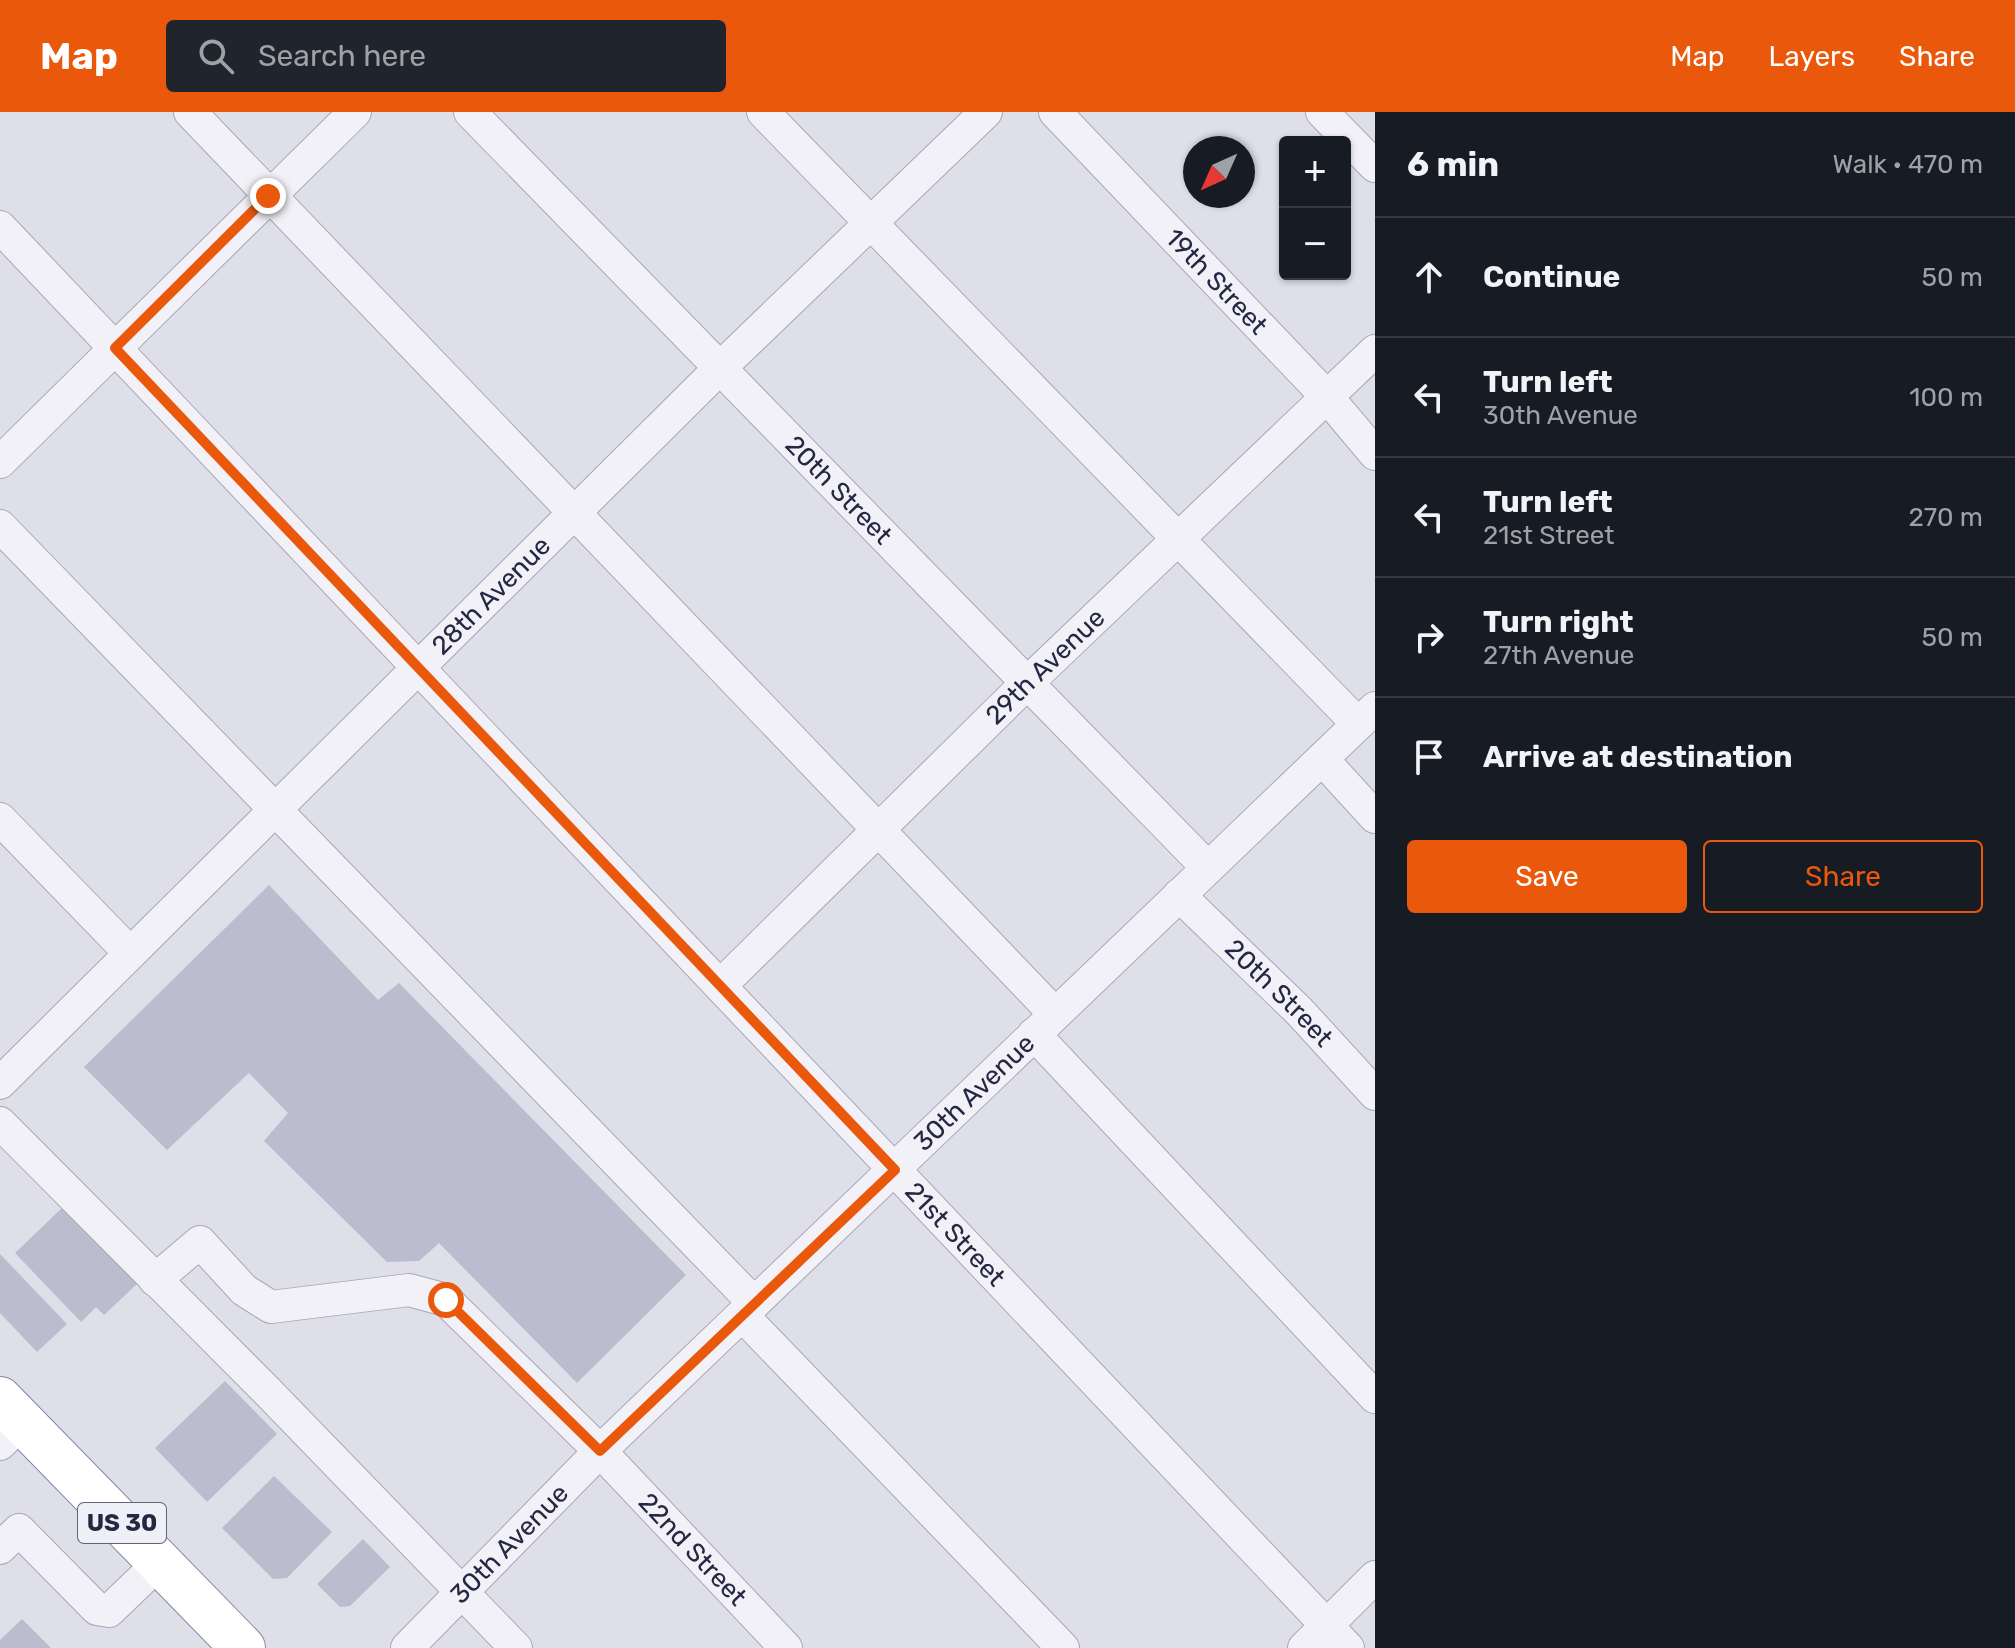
<!DOCTYPE html>
<meta charset="utf-8">
<style>
body{margin:0;font-family:Rubik,sans-serif;background:#20242c;color:#f1f3f6}
.controls{position:absolute;right:24px;top:24px;display:grid;overflow:hidden;border-radius:8px;box-shadow:0 2px 6px #0004}
.controls button{width:72px;height:72px;display:grid;place-items:center;padding:0;border:0;border-bottom:2px solid #363941;background:#171b24;color:#f1f3f6;font:40px sans-serif}
.compass{position:absolute;left:1183px;top:24px;width:72px;height:72px;border-radius:50%;background:#171b24;box-shadow:0 2px 6px #0004;rotate:225deg}
.stop{position:absolute;width:24px;height:24px;margin:-18px;border:6px solid #ea580c;border-radius:50%;background:#fff}
.stop.end{background:#ea580c;border-color:#fff;box-shadow:0 2px 8px #0008}
.list{margin:0;padding:0;list-style:none}
h2{display:flex;justify-content:space-between;align-items:center;height:104px;margin:0;padding:0 32px;font-size:34px}
h2 small{font-size:26px;font-weight:400;color:#9ea1a6}
.list li{display:grid;grid-template-columns:52px 1fr auto;gap:24px;align-items:center;box-sizing:border-box;height:120px;padding:0 32px;border-top:2px solid #363941}
.list b{display:block;font-size:30px;white-space:nowrap}
.list p{margin:0;font-size:26px;white-space:nowrap;color:#9ea1a6}
.list em{font-size:26px;font-style:normal;color:#9ea1a6}
.actions{display:flex;gap:16px;padding:24px 32px}
.actions a{flex:1;padding:18px 0;border:2px solid #ea580c;border-radius:8px;text-align:center;font-size:28px;color:#ea580c}
.actions .main{background:#ea580c;color:#fff}
.icon{flex:none;width:44px;height:44px;fill:none;stroke:currentColor;stroke-width:2;stroke-linecap:round;stroke-linejoin:round}
.map{position:relative;flex:none;width:1375px;height:1536px;overflow:hidden}
header{display:flex;align-items:center;gap:48px;box-sizing:border-box;height:112px;padding:0 40px;background:#ea580c;color:#fff}
header strong{font-size:38px}
nav{display:flex;gap:44px;margin-inline-start:auto;font-size:28px}
.search{width:560px;height:72px;background:#20242c;display:flex;align-items:center;gap:20px;box-sizing:border-box;padding:0 28px;border-radius:8px;color:#9ea1a6;font-size:30px}
main{display:flex}
aside{flex:1;background:#171b24}
.map>svg:first-child{display:block}
.building{fill:#bbbccd}
.lines{fill:none;stroke-linecap:round;stroke-linejoin:round}
.minor-casing{stroke:#a7a8b7;stroke-width:34}
.highway-casing{stroke:#8486a1;stroke-width:46}
.minor{stroke:#f1f1f7;stroke-width:32}
.highway{stroke:#fff;stroke-width:44}
.route{stroke:#ea580c;stroke-width:10}
.labels{text-anchor:middle;stroke-width:6;stroke-linejoin:round;paint-order:stroke}
.shield{fill:#eeeff7;stroke:#626378;stroke-width:2}
.shield-label{font-size:24px;font-weight:bold;fill:#262742}
.street-label{font-size:26px;fill:#262742;stroke:#eeeff7}
</style>
<header>
<strong>Map</strong>
<div class="search"><svg class="icon" aria-label="search" viewBox="0 0 24 24"><circle cx="10" cy="10" r="6"/><path d="M15 15l6 6"/></svg>Search here</div>
<nav><a>Map</a><a>Layers</a><a>Share</a></nav>
</header>
<main>
<div class="map">
<svg width="1375" height="1536" viewBox="0 0 1375 1536">
<rect width="100%" height="100%" fill="#dedfe9"/>
<g class="building">
<polygon points="269,773 378,888 399,871 686,1163 577,1271 439,1131 419,1149 387,1150 264,1029 288,1001 249,961 167,1038 84,955"/>
<polygon points="63,1095 137,1172 104,1203 96,1195 81,1210 15,1141"/>
<polygon points="0,1142 67,1212 37,1240 0,1201"/>
<polygon points="225,1269 277,1322 207,1390 155,1336"/>
<polygon points="274,1364 332,1420 287,1466 273,1467 222,1416"/>
<polygon points="363,1427 390,1455 350,1494 340,1495 317,1472"/>
<polygon points="22,1507 51,1536 0,1536 0,1528"/>
</g>
<g class="lines">
<defs>
<g id="minor">
<polyline points="190,0 1055,902"/>
<path id="s1" d="M470,0L1207,755"/>
<polyline points="763,0 1358,612"/>
<path id="s2" d="M1055,0L1328,286L1375,342"/>
<polyline points="1322,0 1375,54"/>
<path id="s3" d="M0,115L1348,1536"/>
<polyline points="0,350 355,0"/>
<polyline points="0,414 754,1191"/>
<polyline points="1322,647 1375,705"/>
<polyline points="0,707 130,841"/>
<path id="s4" d="M1179,783L1299,899L1375,982"/>
<path id="s5" d="M720,874L1026,572L1375,239"/>
<polyline points="1034,922 1375,1285"/>
<path id="s6" d="M0,971L721,255L986,0"/>
<polyline points="0,1011 267,1279 516,1536"/>
<path id="s7" d="M155,1168L200,1130L244,1178L271,1195L409,1178L446,1188L600,1339L786,1536"/>
<polyline points="742,1203 1063,1536"/>
<polyline points="0,1332 22,1310"/>
<polyline points="0,1436 19,1418 97,1497 109,1499 161,1449"/>
<path id="s8" d="M407,1536L600,1339L1375,596"/>
<polyline points="1304,1536 1375,1465"/>
</g>
<polyline id="highway" points="0,1287 243,1536"/>
</defs>
<use href="#minor" class="minor-casing"/>
<use href="#highway" class="highway-casing"/>
<use href="#minor" class="minor"/>
<use href="#highway" class="highway"/>
</g>
<g class="lines">
<polyline class="route" points="268,84 115,236 895,1058 600,1339 446,1188"/>
</g>
<g class="labels">
<rect class="shield" x="78" y="1391" width="88" height="40" rx="6"/>
<g class="shield-label">
<text x="122" y="1419">US 30</text>
</g>
<g class="street-label">
<text dy="9" stroke="none"><textPath href="#s2" startOffset="234">19th Street</textPath></text>
<text dy="9" stroke="none"><textPath href="#s1" startOffset="528">20th Street</textPath></text>
<text dy="9" stroke="none"><textPath href="#s6" startOffset="692">28th Avenue</textPath></text>
<text dy="9" stroke="none"><textPath href="#s5" startOffset="456">29th Avenue</textPath></text>
<text dy="9" stroke="none"><textPath href="#s4" startOffset="140">20th Street</textPath></text>
<text dy="9" stroke="none"><textPath href="#s8" startOffset="794">30th Avenue</textPath></text>
<text dy="9" stroke="none"><textPath href="#s3" startOffset="1388">21st Street</textPath></text>
<text dy="9" stroke="none"><textPath href="#s8" startOffset="146">30th Avenue</textPath></text>
<text dy="9" stroke="none"><textPath href="#s7" startOffset="684">22nd Street</textPath></text>
</g>
</g>
</svg>
<div class="controls">
<button>+</button>
<button>−</button>
</div>
<svg class="compass" viewBox="-18 -18 36 36"><path d="M0-13l5 13h-10z" fill="#e53935"/><path d="M0 13l5-13h-10z" fill="#9ea1a6"/></svg>
<div class="stop" style="left:446px;top:1188px"></div>
<div class="stop end" style="left:268px;top:84px"></div>
</div>
<aside>
<h2>6 min<small>Walk · 470 m</small></h2>
<ul class="list">
<li><svg class="icon" aria-label="ahead" viewBox="0 0 24 24"><path d="M12 20V5M6 11l6-6 6 6"/></svg><div><b>Continue</b></div><em>50 m</em></li>
<li><svg class="icon" aria-label="left" viewBox="0 0 24 24"><path d="M17 20v-9H6M10 6l-5 5 5 5"/></svg><div><b>Turn left</b><p>30th Avenue</p></div><em>100 m</em></li>
<li><svg class="icon" aria-label="left" viewBox="0 0 24 24"><path d="M17 20v-9H6M10 6l-5 5 5 5"/></svg><div><b>Turn left</b><p>21st Street</p></div><em>270 m</em></li>
<li><svg class="icon" aria-label="right" viewBox="0 0 24 24"><path d="M7 20v-9h11M14 6l5 5-5 5"/></svg><div><b>Turn right</b><p>27th Avenue</p></div><em>50 m</em></li>
<li><svg class="icon" aria-label="arrive" viewBox="0 0 24 24"><path d="M6 21V4h12l-3 4 3 4H6"/></svg><div><b>Arrive at destination</b></div></li>
</ul>
<div class="actions"><a class="main">Save</a><a>Share</a></div>
</aside>
</main>
